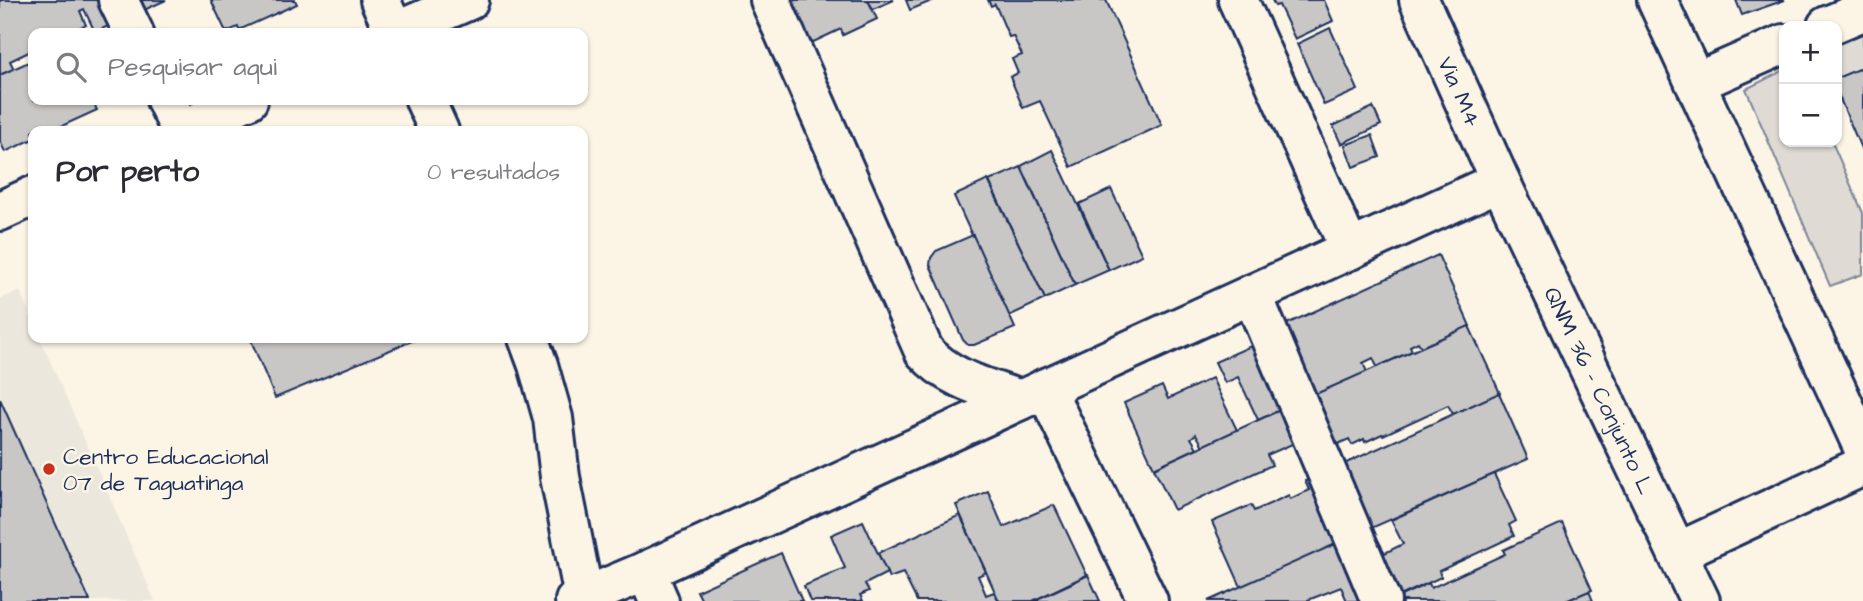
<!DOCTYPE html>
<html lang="pt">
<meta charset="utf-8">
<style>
body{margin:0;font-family:"Architects Daughter",sans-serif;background:#f2f2f3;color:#2b2b33}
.controls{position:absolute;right:21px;top:21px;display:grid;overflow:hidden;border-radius:14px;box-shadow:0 2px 5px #0004}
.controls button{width:63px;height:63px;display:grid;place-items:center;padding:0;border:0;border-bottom:2px solid #e1e1e2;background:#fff;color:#2b2b33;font:35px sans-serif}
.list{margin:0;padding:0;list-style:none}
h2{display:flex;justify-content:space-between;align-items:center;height:91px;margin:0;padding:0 28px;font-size:30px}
h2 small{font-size:23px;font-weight:400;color:#7c7c81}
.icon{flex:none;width:38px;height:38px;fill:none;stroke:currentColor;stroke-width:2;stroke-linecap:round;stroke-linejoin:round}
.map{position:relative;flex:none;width:1863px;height:601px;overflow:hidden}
.search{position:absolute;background:#fff;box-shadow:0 2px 5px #0004;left:28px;top:28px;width:560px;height:77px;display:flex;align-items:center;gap:18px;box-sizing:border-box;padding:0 24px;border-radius:14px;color:#7c7c81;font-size:26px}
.panel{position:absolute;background:#fff;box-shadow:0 2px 5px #0004;left:28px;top:126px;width:560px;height:217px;border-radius:14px}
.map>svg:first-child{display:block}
.built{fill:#ece7dc}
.green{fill:#dfdbd4;stroke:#7d8599;stroke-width:2}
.building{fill:#c8c7c6;stroke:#1b2f5e;stroke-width:2}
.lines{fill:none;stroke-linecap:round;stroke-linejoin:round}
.minor-casing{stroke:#1b2f5e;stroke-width:44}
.major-casing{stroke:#1b2f5e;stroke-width:44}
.minor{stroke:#fcf5e5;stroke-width:38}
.major{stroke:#fcf5e5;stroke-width:38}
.poi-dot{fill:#c8321e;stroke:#fcf5e5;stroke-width:2.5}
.labels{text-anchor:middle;stroke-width:5;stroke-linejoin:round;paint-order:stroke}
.street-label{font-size:23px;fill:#1b2f5e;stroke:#fcf5e5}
.poi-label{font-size:23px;fill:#1b2f5e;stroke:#fcf5e5;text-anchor:start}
</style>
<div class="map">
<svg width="1863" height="601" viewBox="0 0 1863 601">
<rect width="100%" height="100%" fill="#fcf5e5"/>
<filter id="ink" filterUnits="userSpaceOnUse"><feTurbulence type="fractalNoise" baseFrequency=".0143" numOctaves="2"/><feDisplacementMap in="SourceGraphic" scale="14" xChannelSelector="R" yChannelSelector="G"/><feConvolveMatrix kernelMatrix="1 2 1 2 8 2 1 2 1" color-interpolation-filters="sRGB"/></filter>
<g filter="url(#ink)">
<polygon class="built" points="20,291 33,322 33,338 40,338 155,601 0,601 0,299"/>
<g class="green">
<polygon points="1863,33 1863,90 1837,100 1837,45"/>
<polygon points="1784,70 1784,142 1832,142 1863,213 1863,274 1830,286 1746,89"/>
</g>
<g class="building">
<polygon points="0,0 137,0 142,11 95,32 84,9 80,11 86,25 67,33 33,33 33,50 10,61 14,69 0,75"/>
<polygon points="137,0 166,0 142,11"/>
<polygon points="211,0 295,0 297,4 239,30 238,27 226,32"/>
<polygon points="783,0 868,0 877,19 843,35 841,29 805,46"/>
<polygon points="868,0 894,0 873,9"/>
<polygon points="906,0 934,0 910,10"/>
<polygon points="988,0 1106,0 1162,125 1071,167 1040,101 1023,108 1010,77 1018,73 1012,59 1022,55 1013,36 1009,37 995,4 991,6"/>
<polygon points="1272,0 1324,0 1333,21 1295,39 1279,5 1275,6"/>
<polygon points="1736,0 1785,0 1742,15"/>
<polygon points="1330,28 1358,90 1324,105 1297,44"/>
<polygon points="33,60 33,100 92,100 97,110 51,131 33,131 33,139 5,152 0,141 0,75"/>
<polygon points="1863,67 1863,153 1837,92 1837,78"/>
<polygon points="1373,107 1381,125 1341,144 1333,126"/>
<polygon points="1372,135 1380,157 1353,167 1345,145"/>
<polygon points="1052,150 1109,270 1075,285 1021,166"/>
<polygon points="1021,167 1075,285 1045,299 989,181"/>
<polygon points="988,180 1045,299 1009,316 954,196"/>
<polygon points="1111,189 1142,255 1109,270 1079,204"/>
<polygon points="973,235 1015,328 974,345 968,345 963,340 930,265 931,258 936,251"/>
<polygon points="1438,255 1470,326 1421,347 1418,342 1410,346 1412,351 1377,367 1373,358 1363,363 1367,372 1300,401 1269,332"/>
<polygon points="1469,326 1500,393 1453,414 1448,405 1383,435 1382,434 1365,442 1364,439 1352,445 1349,439 1323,451 1300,401"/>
<polygon points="1271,337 1300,401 1258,420 1238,377 1225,383 1215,362"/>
<polygon points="250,338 419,338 275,398"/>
<polygon points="1212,378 1237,430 1203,446 1196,434 1191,438 1197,448 1154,468 1124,403 1162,386 1168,399"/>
<polygon points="1499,393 1528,459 1360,533 1331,470"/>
<polygon points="0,399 90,601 0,601"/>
<polygon points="1300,401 1315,434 1267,455 1272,465 1174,510 1154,468"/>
<polygon points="1331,470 1339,543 1241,587 1212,522 1251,505 1254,511 1289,495 1290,499 1309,490 1305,481"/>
<polygon points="1494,474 1516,521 1509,525 1514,536 1439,571 1441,577 1392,600 1367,546 1378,540 1385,553 1403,544 1391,520"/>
<polygon points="988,491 1003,527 1054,505 1087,575 1033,601 999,601 956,505"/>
<polygon points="960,515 986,572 978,576 986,595 994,592 999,601 917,601 903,573 889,578 878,553"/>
<polygon points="863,521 887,573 865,584 869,591 860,595 863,601 810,601 804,586 845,568 831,535"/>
<polygon points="1562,523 1592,590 1566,601 1392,601 1392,600 1429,583 1431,588 1505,554 1503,550"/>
<polygon points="1360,533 1389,601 1347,601 1341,587 1308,600 1308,601 1208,601"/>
<polygon points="781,553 802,601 702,601 697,591"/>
<polygon points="1088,575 1100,601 1033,601 1074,582"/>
<polygon points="1589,591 1593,601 1566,601"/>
</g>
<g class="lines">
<defs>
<g id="minor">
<polyline points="118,0 134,33"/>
<polyline points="380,0 395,33"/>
<path d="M770,0L924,351C950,380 984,387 1020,400"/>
<polyline points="1238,0 1350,250"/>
<polyline points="1827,26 1863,11"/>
<polyline points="393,33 469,0"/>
<polyline points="1695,83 1784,44"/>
<polyline points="166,100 181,130"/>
<polyline points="425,100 439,131"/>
<polyline points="179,131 248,100"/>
<polyline points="0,211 33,196"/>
<polyline points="1252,294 1381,601"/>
<polyline points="528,338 538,365 553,418 560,477 584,597"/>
<polyline points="1045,388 1148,601"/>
<polyline points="646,571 659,601"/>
<polyline points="575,601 646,571 1500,181"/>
</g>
<g id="major">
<path id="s1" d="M1419,0L1500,181L1700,601"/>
<polyline points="1657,0 1863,447"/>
<polyline points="1678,552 1863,466"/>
</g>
</defs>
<use href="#minor" class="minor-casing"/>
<use href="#major" class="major-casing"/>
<use href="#minor" class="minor"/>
<use href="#major" class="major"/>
</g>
</g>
<circle class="poi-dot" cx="49" cy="469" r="7"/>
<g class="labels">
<g class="street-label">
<text dy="8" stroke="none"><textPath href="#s1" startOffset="100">Via M4</textPath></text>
<text dy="8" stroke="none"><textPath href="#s1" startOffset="430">QNM 36 - Conjunto L</textPath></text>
</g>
<g class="poi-label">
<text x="63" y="464">Centro Educacional<tspan x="63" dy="26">07 de Taguatinga</tspan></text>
</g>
</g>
</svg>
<div class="controls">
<button>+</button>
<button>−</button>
</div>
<div class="search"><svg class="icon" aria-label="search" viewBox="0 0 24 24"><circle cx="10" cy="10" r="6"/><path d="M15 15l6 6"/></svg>Pesquisar aqui</div>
<section class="panel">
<h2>Por perto<small>0 resultados</small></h2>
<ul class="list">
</ul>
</section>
</div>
